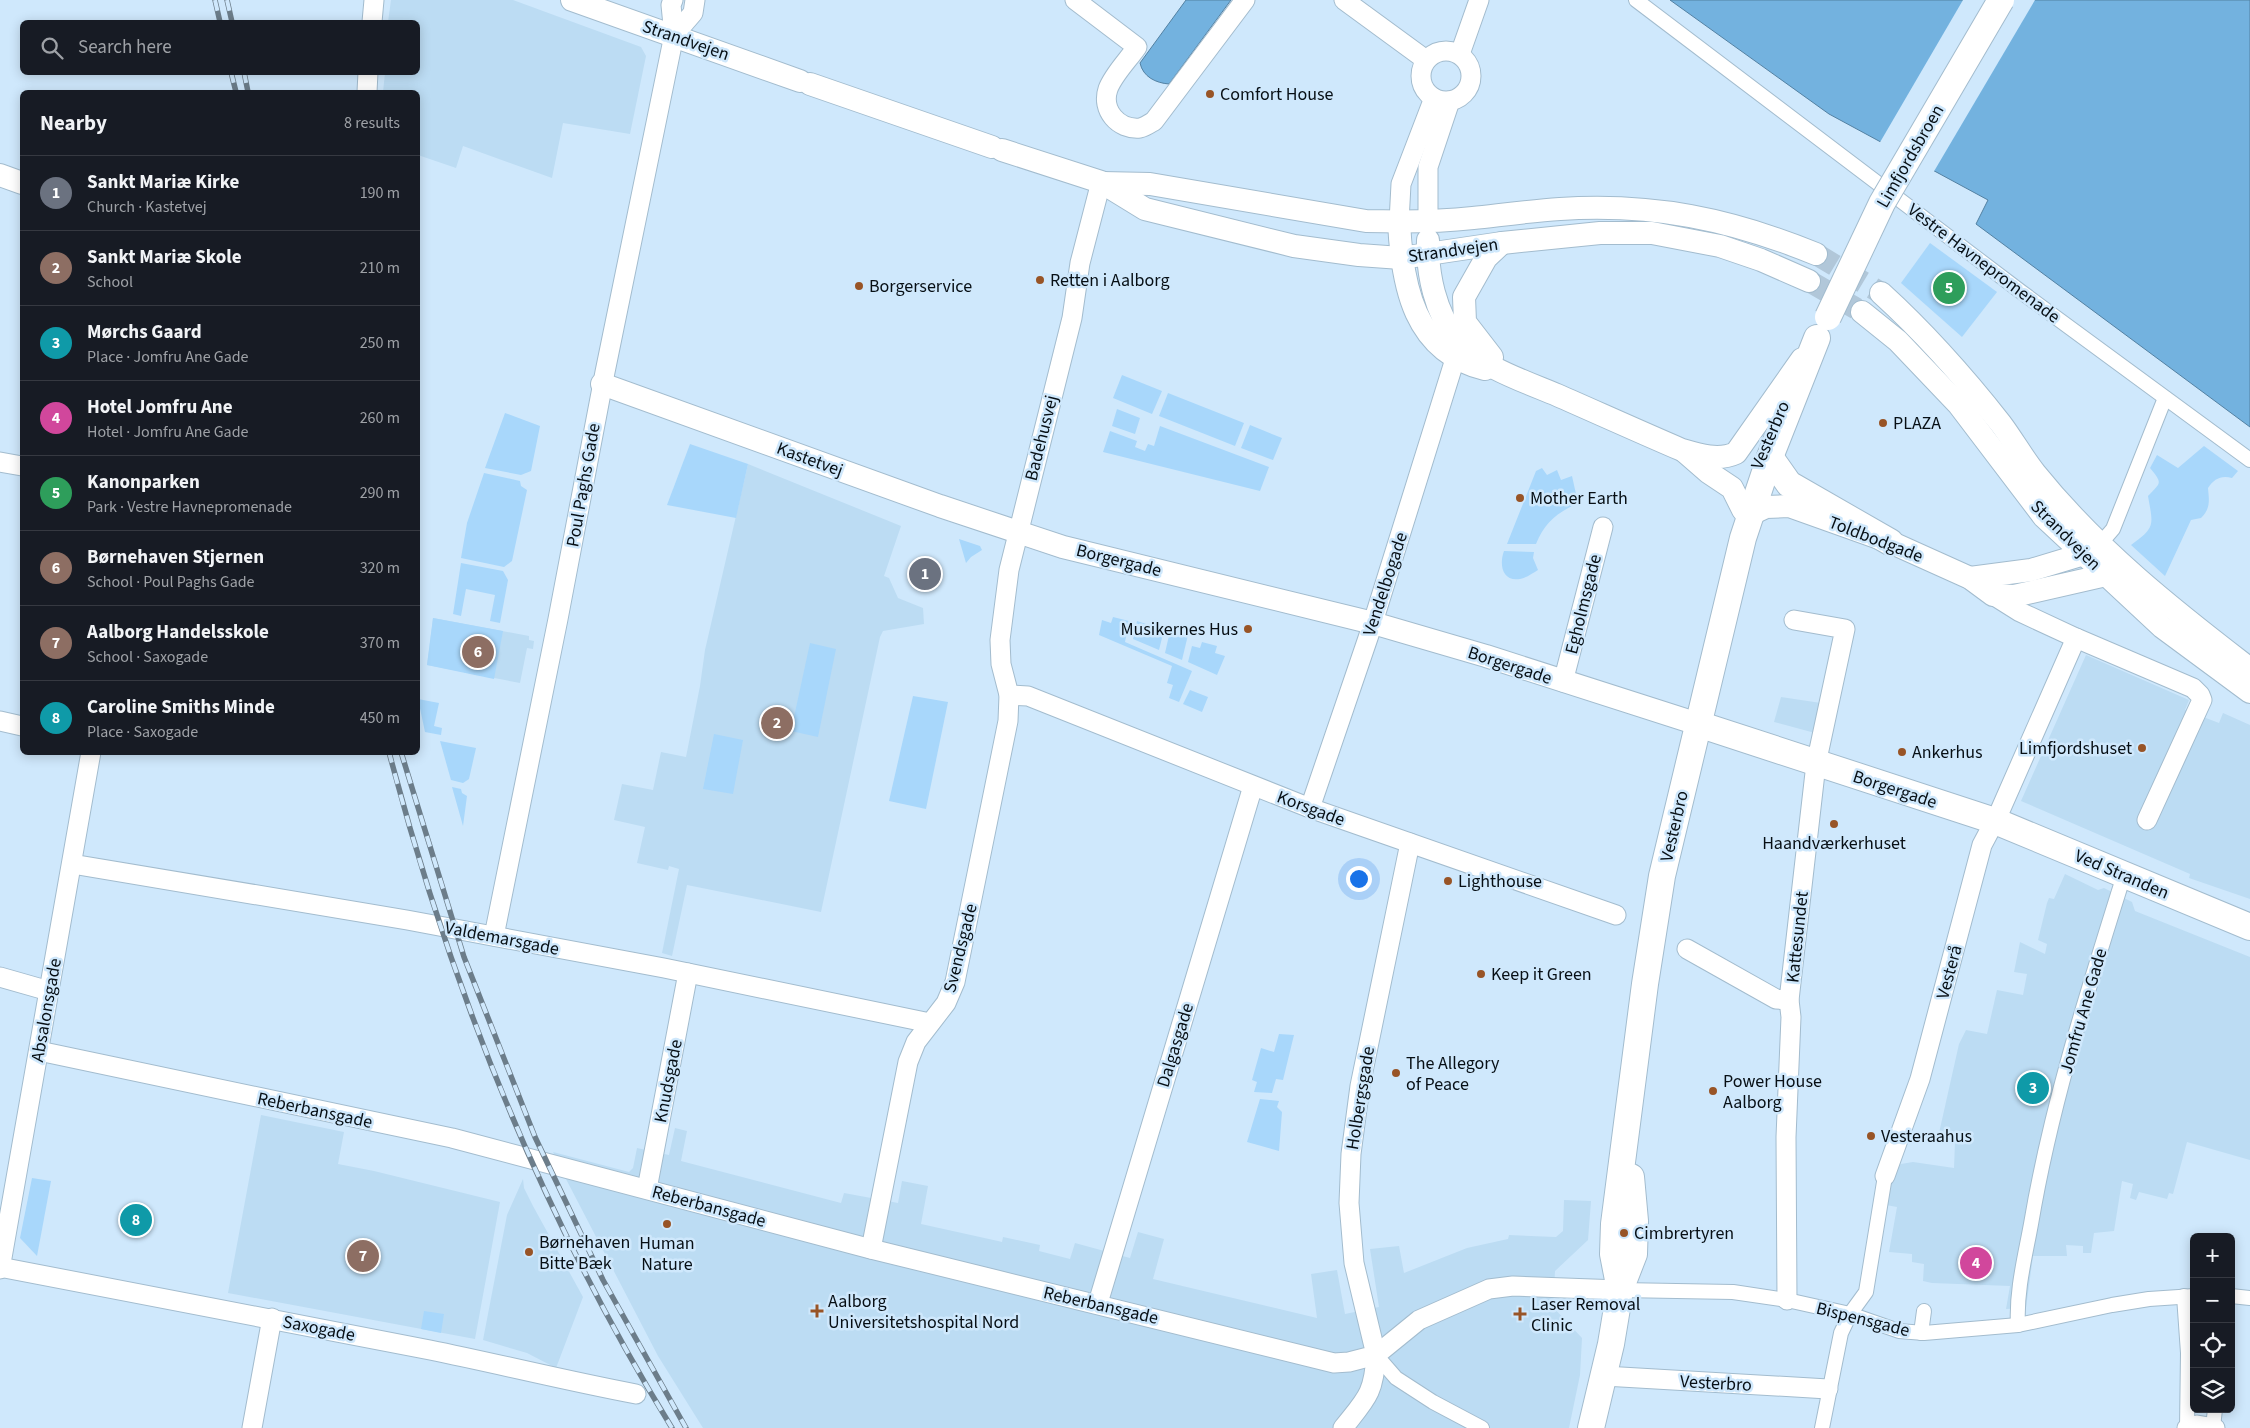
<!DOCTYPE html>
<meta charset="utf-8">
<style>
body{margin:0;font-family:"Source Sans 3",sans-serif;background:#20242c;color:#f1f3f6}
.controls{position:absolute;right:15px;bottom:15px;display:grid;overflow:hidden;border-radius:8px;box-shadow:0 2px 12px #0003}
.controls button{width:45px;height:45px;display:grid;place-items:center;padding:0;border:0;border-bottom:1px solid #363941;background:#171b24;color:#f1f3f6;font:25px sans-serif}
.you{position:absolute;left:1358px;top:878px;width:18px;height:18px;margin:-12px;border:4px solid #fff;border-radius:50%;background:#1a73e8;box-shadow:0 0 0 8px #1a73e833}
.badge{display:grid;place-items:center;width:32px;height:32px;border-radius:50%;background:#c9ab98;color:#fff;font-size:16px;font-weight:700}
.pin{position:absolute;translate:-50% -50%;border:2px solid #fff;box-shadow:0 1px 5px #0006}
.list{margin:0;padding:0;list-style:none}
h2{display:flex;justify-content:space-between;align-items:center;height:65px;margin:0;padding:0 20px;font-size:21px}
h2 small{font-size:16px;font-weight:400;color:#9ea1a6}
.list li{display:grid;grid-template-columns:32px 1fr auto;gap:15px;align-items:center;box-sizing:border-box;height:75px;padding:0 20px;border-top:1px solid #363941}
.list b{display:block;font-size:19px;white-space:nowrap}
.list p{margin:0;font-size:16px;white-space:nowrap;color:#9ea1a6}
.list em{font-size:16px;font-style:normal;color:#9ea1a6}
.icon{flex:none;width:28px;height:28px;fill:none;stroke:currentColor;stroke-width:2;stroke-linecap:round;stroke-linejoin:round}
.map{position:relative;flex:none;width:2250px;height:1428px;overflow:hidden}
.search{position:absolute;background:#171b24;box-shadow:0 2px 12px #0003;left:20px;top:20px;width:400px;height:55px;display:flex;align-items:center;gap:12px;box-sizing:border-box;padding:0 18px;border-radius:8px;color:#9ea1a6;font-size:19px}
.panel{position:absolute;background:#171b24;box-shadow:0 2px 12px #0003;left:20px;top:90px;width:400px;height:665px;border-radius:8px}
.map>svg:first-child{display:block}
.built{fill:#bcdcf3}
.green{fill:#a8d7fb}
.water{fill:#73b2df;stroke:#5381a2}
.pier{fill:#cfe8fc}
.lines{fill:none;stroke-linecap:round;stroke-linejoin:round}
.tertiary-tunnel{stroke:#b1c7d9;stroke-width:22;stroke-dasharray:22 11;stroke-linecap:butt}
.pedestrian-casing{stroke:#a3bcce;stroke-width:16}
.minor-casing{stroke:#a3bcce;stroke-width:21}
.tertiary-casing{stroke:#a3bcce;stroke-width:24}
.secondary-casing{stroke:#a3bcce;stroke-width:28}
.pedestrian{stroke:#fff;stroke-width:14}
.minor{stroke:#fff;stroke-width:19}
.tertiary{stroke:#fff;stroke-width:22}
.secondary{stroke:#fff;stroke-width:26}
.rail-casing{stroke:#6c7d8a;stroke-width:5.5}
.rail{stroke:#cfe8fc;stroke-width:4;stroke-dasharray:11;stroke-linecap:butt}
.secondary-bridge-casing{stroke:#a3bcce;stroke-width:28;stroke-linecap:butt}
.secondary-bridge{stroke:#fff;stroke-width:26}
.poi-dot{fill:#985426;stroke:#cfe8fc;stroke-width:2}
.labels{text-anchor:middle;stroke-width:5;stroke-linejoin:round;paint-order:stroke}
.street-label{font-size:18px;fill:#070f15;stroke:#cfe8fc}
.poi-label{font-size:18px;fill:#070f15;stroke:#cfe8fc;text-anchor:start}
</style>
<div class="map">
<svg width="2250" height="1428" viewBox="0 0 2250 1428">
<rect width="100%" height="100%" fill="#cfe8fc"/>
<g class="built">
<polygon points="391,0 513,0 641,47 646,56 630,134 563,123 552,178 463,146 456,168 418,155 418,92 383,92 385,73 418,72 418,22 388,22"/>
<polygon points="748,464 901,526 884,576 889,578 898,598 923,608 924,624 883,631 880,637 821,912 687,885 672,956 662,953 679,869 669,866 668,870 637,863 645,827 614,820 622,784 653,790 661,752 686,757 700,686 705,650"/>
<polygon points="433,618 529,636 529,640 534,641 533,649 527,648 520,683 427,665"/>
<polygon points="2086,655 2189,700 2185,710 2219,723 2223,713 2250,725 2250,899 2189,878 2190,874 2021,801"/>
<polygon points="1781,697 1821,703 1815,733 1774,722"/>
<polygon points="2065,874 2098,890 2104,888 2132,902 2135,911 2250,957 2250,1160 2187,1142 2173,1194 2169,1193 2167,1199 2139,1192 2136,1200 2130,1198 2133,1184 2122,1181 2114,1231 2094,1233 2091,1253 2083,1253 2083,1246 2066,1245 2067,1256 2033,1256 2026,1308 2006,1309 2010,1286 1932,1283 1923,1281 1924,1264 1912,1262 1912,1254 1889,1252 1897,1207 1886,1205 1890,1179 1895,1169 1901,1164 1913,1162 1954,1168 1955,1142 1943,1140 1939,1133 1959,1044 1966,1030 1987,1034 1997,990 2023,995 2027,974 2014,972 2020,942 2045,954 2047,944 2038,940 2047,903 2049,898 2054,899"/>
<polygon points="261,1115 344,1132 338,1164 374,1171 500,1202 475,1339 228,1293"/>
<polygon points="675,1128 687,1131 681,1161 841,1203 844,1193 898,1203 902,1181 928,1186 921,1224 998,1241 1002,1242 1003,1237 1040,1245 1039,1251 1070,1259 1075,1243 1130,1258 1138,1232 1164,1239 1153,1279 1317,1318 1311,1274 1337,1270 1345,1314 1379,1307 1370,1249 1399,1246 1404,1273 1467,1248 1508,1239 1509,1235 1556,1237 1563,1231 1564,1200 1591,1201 1588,1240 1555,1271 1553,1307 1582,1338 1580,1375 1569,1428 703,1428 658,1356 567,1181 553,1152 629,1172 633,1168 637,1148 669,1155"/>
<polygon points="523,1179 524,1188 533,1206 583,1297 556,1368 527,1353 483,1340 507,1215"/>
</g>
<g class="green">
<polygon points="1930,243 1997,292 1962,337 1901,283"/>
<polygon points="1122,375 1162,391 1152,414 1113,398"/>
<polygon points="1168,393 1244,423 1235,446 1159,416"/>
<polygon points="1117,409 1140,418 1135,434 1112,426"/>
<polygon points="505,413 540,426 531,471 521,475 485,468"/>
<polygon points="1250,425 1282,438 1273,460 1241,448"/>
<polygon points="1160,426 1269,467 1260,491 1103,452 1110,431 1137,441 1135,447 1145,451 1148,444 1154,446"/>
<polygon points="690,444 748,464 736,518 667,505"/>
<path d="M2204,446L2238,471L2232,478C2221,475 2214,479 2208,488C2209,500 2211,508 2201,518L2191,520L2165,576L2131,545C2156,527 2153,525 2148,496C2161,482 2163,484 2150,468L2157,455L2178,468Z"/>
<path d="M1542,468L1547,475L1557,470L1561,480L1572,476L1578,503C1557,513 1545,522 1536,544H1507L1536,471Z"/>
<polygon points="484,473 520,481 521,486 527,490 512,561 504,567 461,558 467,523"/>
<polygon points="959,539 980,546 982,550 971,557 966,563"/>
<path d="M1504,551L1534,552L1533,558L1538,570C1533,573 1526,578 1520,579C1502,582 1499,564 1504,551Z"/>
<polygon points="461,563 503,571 508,580 500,623 490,621 495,595 466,589 461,616 453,614"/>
<polygon points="1113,617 1129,621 1125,642 1192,671 1179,702 1169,698 1173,685 1167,683 1172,666 1099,635 1102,620 1111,623"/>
<polygon points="433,618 503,631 494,679 427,665"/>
<polygon points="1137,621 1164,630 1159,650 1133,639"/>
<polygon points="1170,631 1188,635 1182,660 1165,653"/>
<polygon points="1202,642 1217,646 1215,653 1225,656 1217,675 1188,662 1192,646 1200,648"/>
<polygon points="810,643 836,649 818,737 791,731"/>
<polygon points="1190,690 1208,697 1202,712 1183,704"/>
<polygon points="913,696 948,702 926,809 889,801"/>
<polygon points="418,699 439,703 434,726 442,728 441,735 425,732"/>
<polygon points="714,734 743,740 733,794 703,789"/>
<polygon points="440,741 476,748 469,779 463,783 451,780"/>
<polygon points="452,787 461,789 462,793 467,796 463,826"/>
<polygon points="1279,1034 1294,1035 1283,1080 1276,1079 1272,1093 1254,1092 1257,1082 1252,1080 1261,1048 1274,1052"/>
<polygon points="1260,1099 1279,1101 1277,1107 1282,1112 1279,1151 1247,1142"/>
<polygon points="32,1178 51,1181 37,1256 20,1238"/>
<polygon points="424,1311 444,1314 441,1333 421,1329"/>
</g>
<g class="water">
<path d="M1186,0H1231L1169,84C1156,83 1143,77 1140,63Z"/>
<polygon points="1670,0 2250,0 2250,427 1976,224 1988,200 1829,114"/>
</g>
<polygon class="pier" points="1963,0 2035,0 1933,173 1879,144"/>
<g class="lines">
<g class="tertiary-tunnel">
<polyline points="1816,254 1881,293"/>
<polyline points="1809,281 1862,312"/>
</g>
<defs>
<g id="pedestrian">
<polyline points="1636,0 2020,291 2250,460"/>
<polyline points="2100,544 2113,529 2165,398"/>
<polyline points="1620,1290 1733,1292 1787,1300 1850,1314 1899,1331 1924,1333 2018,1325 2112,1305 2149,1299 2194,1296"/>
<polyline points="2184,1296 2188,1353 2187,1428"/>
<polyline points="2231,1296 2250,1298"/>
<path d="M2018,1325C2016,1291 2025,1257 2031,1224C2051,1105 2088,990 2124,875"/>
<polyline points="1921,1333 1924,1311"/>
<polyline points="1376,1355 1396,1378 1433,1402 1482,1428"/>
<polyline points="2213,1427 2215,1409"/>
<polyline points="1822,1428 1841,1333 1850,1314 1866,1292 1885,1176"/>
</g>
<g id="minor">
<path d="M1075,0L1137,47C1128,60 1113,75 1108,89C1101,110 1118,130 1140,128C1145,127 1149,124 1154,121L1245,0"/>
<polyline points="1344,0 1426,60"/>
<polyline points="372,22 374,0"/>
<polyline points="674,35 693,13 695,0"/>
<circle cx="1446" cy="76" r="25"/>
<polyline points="1460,54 1479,0"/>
<polyline points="367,92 368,72"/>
<polyline points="1428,221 1428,167 1450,101"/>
<polyline points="1399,222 1401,184 1434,98"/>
<polyline points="0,462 22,466"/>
<polyline points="1993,595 2020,612 2076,638 2193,688 2200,695 2202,700 2147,820"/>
<polyline points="1563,682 1603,527"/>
<polyline points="1009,695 1028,696 1310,808 1616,915"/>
<polyline points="0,721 22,726"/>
<polyline points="1310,808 1369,635 1455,359"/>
<polyline points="72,864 407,920 664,968 930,1023"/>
<polyline points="494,936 558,619 605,372 674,35 671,5 673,0"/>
<polyline points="1687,949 1776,999 1789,1000"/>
<polyline points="0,977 49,991"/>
<polyline points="39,1051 452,1138 871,1249 1334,1363 1349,1362 1376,1355 1354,1263 1349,1203 1351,1154 1360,1086 1410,843"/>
<polyline points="1885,1176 1920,1079 1982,845 1999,813 2076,638"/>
<polyline points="647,1189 688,973"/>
<polyline points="871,1249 908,1062 916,1042 946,1003 955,982 1008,721 1009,695 1001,664 1000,640 1009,570 1072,318 1080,263 1101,182"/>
<path d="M0,1267L430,1350C499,1364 567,1381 636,1394"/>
<polyline points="0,1269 91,752"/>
<polyline points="1787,1300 1786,1137 1791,1017 1789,1000 1816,764 1845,629 1794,620"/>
<polyline points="1098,1303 1253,786"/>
<polyline points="1604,1376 1828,1389"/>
<polyline points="252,1428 272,1318"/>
<path d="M1343,1428C1366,1399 1374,1394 1376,1355L1419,1320L1489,1289L1513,1286L1620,1290"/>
<polyline points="2187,1428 2197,1425 2215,1428"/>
</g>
<g id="tertiary">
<polyline points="572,0 800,81"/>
<polyline points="810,84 992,147"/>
<polyline points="1002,150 1101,182 1145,209 1294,246 1359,255 1401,258 1502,243 1600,233 1652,233 1720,246 1761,260 1809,281"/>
<polyline points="0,175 22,183"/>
<path d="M1102,183L1150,184L1366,221C1402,222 1437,222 1473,218C1501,215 1531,211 1560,209C1653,203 1730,219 1816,254"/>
<path d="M1399,222C1402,286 1414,352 1485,369"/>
<path d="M1428,240C1427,274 1435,312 1457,340C1478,366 1526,382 1557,395C1598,413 1640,432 1682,450C1699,455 1719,461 1736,453L1802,359"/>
<path d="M1881,293C1925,333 1964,377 2001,424C2013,440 2023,458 2035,473C2097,550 2173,610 2250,669"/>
<polyline points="1862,312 1898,341 1959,405 2044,517 2162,627 2250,692"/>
<polyline points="1492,357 1465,322 1464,297 1486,258 1502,243"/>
<polyline points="602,384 940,506 1063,547 1373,623 1486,656 1698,724"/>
<polyline points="1685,452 1708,472 1732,488 1743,510"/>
<polyline points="1753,513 1766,507 1789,506 1890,542 1970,578 1993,595 2014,596 2106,575"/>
<polyline points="1970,578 2031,570 2084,554 2095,549"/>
</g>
<g id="secondary">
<polyline points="1770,457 1789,484 1890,542"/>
<polyline points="1698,724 1995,821 2250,927"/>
<polyline points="1620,1290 1613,1254 1614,1224 1645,984 1662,876 1743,538 1770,457 1817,338"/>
<polyline points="1591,1428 1611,1344 1620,1290 1634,1254 1635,1221 1631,1177"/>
</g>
</defs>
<use href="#pedestrian" class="pedestrian-casing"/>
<use href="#minor" class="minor-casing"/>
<use href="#tertiary" class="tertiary-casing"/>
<use href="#secondary" class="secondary-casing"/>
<use href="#pedestrian" class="pedestrian"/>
<use href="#minor" class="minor"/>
<use href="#tertiary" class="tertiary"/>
<use href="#secondary" class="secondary"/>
<defs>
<g id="rail">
<polyline points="215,0 220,22"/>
<polyline points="227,0 232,22"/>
<polyline points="231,72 236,92"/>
<polyline points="244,72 248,92"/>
<path d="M389,752C451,989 544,1220 672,1428"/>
<polyline points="401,752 464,957 535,1137 603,1280 686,1428"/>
</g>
</defs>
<use href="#rail" class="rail-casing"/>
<use href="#rail" class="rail"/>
<defs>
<polyline id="secondary-bridge" points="1828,317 1882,203 2001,0"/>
</defs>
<use href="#secondary-bridge" class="secondary-bridge-casing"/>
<use href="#secondary-bridge" class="secondary-bridge"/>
</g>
<g class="poi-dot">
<circle cx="1210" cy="94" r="5"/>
<circle cx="1040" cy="280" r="5"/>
<circle cx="859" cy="286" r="5"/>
<circle cx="1883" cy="423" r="5"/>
<circle cx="1520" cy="498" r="5"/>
<circle cx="1248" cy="629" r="5"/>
<circle cx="2142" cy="748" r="5"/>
<circle cx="1902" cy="752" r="5"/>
<circle cx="1834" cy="824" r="5"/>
<circle cx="1448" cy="881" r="5"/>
<circle cx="1481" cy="974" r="5"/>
<circle cx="1396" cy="1073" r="5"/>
<circle cx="1713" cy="1091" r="5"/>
<circle cx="1871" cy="1136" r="5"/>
<circle cx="667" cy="1224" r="5"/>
<circle cx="1624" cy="1233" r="5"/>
<circle cx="529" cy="1252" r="5"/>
<path d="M814.5 1303.5h5v5h5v5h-5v5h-5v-5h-5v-5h5z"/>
<path d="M1517.5 1306.5h5v5h5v5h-5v5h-5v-5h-5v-5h5z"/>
</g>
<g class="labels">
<g class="street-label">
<text transform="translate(686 40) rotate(19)" y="6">Strandvejen</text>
<text transform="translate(1910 156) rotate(-60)" y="6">Limfjordsbroen</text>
<text transform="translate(1453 250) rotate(-8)" y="6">Strandvejen</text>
<text transform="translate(1984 263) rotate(37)" y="6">Vestre Havnepromenade</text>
<text transform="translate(1770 435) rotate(-67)" y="6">Vesterbro</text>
<text transform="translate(1041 438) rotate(-76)" y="6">Badehusvej</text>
<text transform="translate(810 459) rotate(20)" y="6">Kastetvej</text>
<text transform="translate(583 485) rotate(-80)" y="6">Poul Paghs Gade</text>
<text transform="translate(2066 535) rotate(45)" y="6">Strandvejen</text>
<text transform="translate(1876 539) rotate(21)" y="6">Toldbodgade</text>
<text transform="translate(1119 560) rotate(14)" y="6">Borgergade</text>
<text transform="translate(1385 584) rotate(-72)" y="6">Vendelbogade</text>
<text transform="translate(1583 604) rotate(-76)" y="6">Egholmsgade</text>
<text transform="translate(1510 665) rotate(18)" y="6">Borgergade</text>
<text transform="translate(1895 789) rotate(18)" y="6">Borgergade</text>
<text transform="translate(1311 808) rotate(20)" y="6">Korsgade</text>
<text transform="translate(1674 826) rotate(-77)" y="6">Vesterbro</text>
<text transform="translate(2122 874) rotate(23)" y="6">Ved Stranden</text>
<text transform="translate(1797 937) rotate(-84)" y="6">Kattesundet</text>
<text transform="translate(502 938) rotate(11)" y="6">Valdemarsgade</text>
<text transform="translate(960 948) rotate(-76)" y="6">Svendsgade</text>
<text transform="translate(1949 972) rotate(-75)" y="6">Vesterå</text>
<text transform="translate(46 1010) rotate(-80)" y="6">Absalonsgade</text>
<text transform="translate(2083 1011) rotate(-74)" y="6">Jomfru Ane Gade</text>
<text transform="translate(1175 1045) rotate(-73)" y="6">Dalgasgade</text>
<text transform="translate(668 1081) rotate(-79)" y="6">Knudsgade</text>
<text transform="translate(1360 1098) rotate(-81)" y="6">Holbergsgade</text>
<text transform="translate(315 1110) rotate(12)" y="6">Reberbansgade</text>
<text transform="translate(709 1206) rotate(15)" y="6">Reberbansgade</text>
<text transform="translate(1101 1305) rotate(13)" y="6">Reberbansgade</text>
<text transform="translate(1863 1319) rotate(14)" y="6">Bispensgade</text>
<text transform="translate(319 1328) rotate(11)" y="6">Saxogade</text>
<text transform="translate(1716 1383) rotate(3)" y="6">Vesterbro</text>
</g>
<g class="poi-label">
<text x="1220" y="100">Comfort House</text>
<text x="1050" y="286">Retten i Aalborg</text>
<text x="869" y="292">Borgerservice</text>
<text x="1893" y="429">PLAZA</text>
<text x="1530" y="504">Mother Earth</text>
<text x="1238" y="635" text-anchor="end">Musikernes Hus</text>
<text x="2132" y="754" text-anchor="end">Limfjordshuset</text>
<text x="1912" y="758">Ankerhus</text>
<text x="1834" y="849" text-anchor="middle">Haandværkerhuset</text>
<text x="1458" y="887">Lighthouse</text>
<text x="1491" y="980">Keep it Green</text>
<text x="1406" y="1069">The Allegory<tspan x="1406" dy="21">of Peace</tspan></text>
<text x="1723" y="1087">Power House<tspan x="1723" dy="21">Aalborg</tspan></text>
<text x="1881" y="1142">Vesteraahus</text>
<text x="1634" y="1239">Cimbrertyren</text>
<text x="539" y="1248">Børnehaven<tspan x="539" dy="21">Bitte Bæk</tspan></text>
<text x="667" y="1249" text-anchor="middle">Human<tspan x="667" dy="21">Nature</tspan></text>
<text x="828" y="1307">Aalborg<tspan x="828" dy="21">Universitetshospital Nord</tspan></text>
<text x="1531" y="1310">Laser Removal<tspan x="1531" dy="21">Clinic</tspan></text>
</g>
</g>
</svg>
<div class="controls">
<button>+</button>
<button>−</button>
<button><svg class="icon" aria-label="locate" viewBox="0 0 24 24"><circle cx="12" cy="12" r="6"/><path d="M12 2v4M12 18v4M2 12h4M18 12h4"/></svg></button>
<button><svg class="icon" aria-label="layers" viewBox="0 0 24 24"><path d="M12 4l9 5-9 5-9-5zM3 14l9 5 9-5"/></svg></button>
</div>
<div class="you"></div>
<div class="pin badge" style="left:925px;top:574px;background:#6b7280">1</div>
<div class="pin badge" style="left:777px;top:723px;background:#8d6e63">2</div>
<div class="pin badge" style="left:2033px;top:1088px;background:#0f9aa8">3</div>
<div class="pin badge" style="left:1976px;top:1263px;background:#d1479c">4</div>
<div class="pin badge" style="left:1949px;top:288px;background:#2e9e5b">5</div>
<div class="pin badge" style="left:478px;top:652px;background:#8d6e63">6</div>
<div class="pin badge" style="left:363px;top:1256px;background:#8d6e63">7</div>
<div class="pin badge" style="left:136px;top:1220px;background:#0f9aa8">8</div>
<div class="search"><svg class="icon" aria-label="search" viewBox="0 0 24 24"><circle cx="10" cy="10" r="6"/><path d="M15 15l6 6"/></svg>Search here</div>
<section class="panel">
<h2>Nearby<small>8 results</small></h2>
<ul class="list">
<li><span class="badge" style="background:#6b7280">1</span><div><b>Sankt Mariæ Kirke</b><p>Church · Kastetvej</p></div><em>190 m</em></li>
<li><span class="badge" style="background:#8d6e63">2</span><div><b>Sankt Mariæ Skole</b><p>School</p></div><em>210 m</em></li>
<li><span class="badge" style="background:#0f9aa8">3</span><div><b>Mørchs Gaard</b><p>Place · Jomfru Ane Gade</p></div><em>250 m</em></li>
<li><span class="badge" style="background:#d1479c">4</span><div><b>Hotel Jomfru Ane</b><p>Hotel · Jomfru Ane Gade</p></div><em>260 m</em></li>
<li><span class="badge" style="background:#2e9e5b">5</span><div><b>Kanonparken</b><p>Park · Vestre Havnepromenade</p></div><em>290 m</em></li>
<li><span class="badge" style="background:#8d6e63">6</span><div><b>Børnehaven Stjernen</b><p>School · Poul Paghs Gade</p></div><em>320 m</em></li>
<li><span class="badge" style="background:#8d6e63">7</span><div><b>Aalborg Handelsskole</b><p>School · Saxogade</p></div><em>370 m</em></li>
<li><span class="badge" style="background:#0f9aa8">8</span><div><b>Caroline Smiths Minde</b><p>Place · Saxogade</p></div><em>450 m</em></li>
</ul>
</section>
</div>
